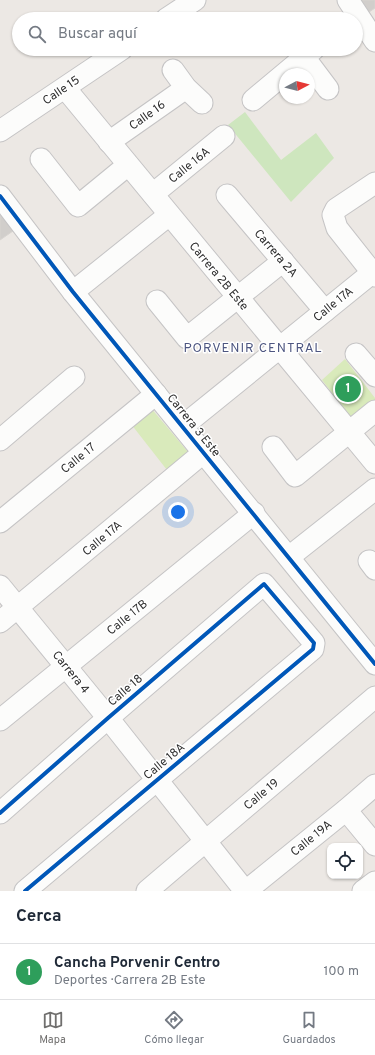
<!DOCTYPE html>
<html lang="es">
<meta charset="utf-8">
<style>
body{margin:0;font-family:Overpass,sans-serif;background:#f6f6f7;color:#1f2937}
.controls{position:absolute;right:12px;bottom:12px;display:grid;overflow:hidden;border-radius:8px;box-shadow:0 1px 3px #0004}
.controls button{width:36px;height:36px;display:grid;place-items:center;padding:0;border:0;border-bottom:1px solid #e0e1e3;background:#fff;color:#1f2937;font:20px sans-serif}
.compass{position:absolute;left:279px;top:68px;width:36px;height:36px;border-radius:50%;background:#fff;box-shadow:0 1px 3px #0004;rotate:83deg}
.you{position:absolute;left:178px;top:512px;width:14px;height:14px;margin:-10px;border:3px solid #fff;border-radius:50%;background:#1a73e8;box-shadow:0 0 0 6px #1a73e833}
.badge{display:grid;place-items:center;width:26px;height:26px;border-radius:50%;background:#706f6e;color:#fff;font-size:13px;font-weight:700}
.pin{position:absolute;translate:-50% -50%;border:2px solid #fff;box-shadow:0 1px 4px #0006}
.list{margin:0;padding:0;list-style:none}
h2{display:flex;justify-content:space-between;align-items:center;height:52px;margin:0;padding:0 16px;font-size:17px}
h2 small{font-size:13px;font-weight:400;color:#747a83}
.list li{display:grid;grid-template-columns:26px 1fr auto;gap:12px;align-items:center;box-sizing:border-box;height:56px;padding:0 16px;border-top:1px solid #e0e1e3}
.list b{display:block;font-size:15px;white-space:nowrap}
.list p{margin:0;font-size:13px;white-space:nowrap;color:#747a83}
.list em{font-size:13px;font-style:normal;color:#747a83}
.icon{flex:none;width:22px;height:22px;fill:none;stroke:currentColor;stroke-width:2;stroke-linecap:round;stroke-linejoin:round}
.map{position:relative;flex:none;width:375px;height:891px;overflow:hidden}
.search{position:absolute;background:#fff;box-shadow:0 1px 3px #0004;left:12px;right:12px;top:12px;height:44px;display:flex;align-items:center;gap:10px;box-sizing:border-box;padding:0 14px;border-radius:22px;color:#747a83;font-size:15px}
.sheet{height:108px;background:#fff}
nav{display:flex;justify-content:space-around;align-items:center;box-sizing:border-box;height:56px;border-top:1px solid #e0e1e3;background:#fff;font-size:11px;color:#747a83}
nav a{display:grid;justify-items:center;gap:2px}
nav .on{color:#706f6e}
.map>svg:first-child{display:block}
.green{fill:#cee6be}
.pitch{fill:#d9eabb}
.building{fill:#d1cecb;stroke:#d7d4d0}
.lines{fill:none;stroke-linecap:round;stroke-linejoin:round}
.minor-casing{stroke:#c5c4c5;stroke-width:23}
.minor{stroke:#fcfcfb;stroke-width:21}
.cycleway-casing{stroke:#fff;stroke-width:6}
.cycleway{stroke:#0057b8;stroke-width:4}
.labels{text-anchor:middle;stroke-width:3;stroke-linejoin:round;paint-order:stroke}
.street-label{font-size:12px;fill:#2e2e2e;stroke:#fff}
.neighbourhood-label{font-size:13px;letter-spacing:1px;fill:#4d5680;stroke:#fff}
</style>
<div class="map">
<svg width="375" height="891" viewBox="0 0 375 891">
<rect width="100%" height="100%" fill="#ece8e4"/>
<polygon class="green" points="245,112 281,160 316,133 334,158 291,202 228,125"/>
<g class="pitch">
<polygon points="345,359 375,398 375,402 352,419 322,380"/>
<polygon points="151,408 188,452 167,470 131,424"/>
</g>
<g class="building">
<polygon points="361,0 375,0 375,8 369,12"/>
<polygon points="0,213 13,231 0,240"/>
</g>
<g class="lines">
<defs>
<g id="minor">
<polyline points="348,0 375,41"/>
<polyline points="166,19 195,0"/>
<polyline points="304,57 328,89"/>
<polyline points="173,70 186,88 202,103"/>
<polyline points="65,88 375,463"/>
<polyline points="253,100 314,49"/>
<polyline points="0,131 122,49"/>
<polyline points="109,142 186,88"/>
<polyline points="41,159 78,206 128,165"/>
<polyline points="375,183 336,209 333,215 337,228 375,276"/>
<polyline points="153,194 224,136"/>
<polyline points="227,195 325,311"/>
<polyline points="0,196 73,292 375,664"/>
<polyline points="73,292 169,215"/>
<polyline points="157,301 187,338 283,261"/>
<polyline points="356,354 375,376"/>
<polyline points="183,426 372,273"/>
<polyline points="0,440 74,377"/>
<polyline points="273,447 295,476 375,411"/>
<polyline points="0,522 156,394"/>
<polyline points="289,557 375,489"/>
<polyline points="369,561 375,569"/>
<polyline points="0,586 108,718 245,891"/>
<polyline points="0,622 203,453"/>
<polyline points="0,720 254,513"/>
<polyline points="346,810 375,845"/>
<polyline points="0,813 108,718 264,584 314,643 313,649 25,891"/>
<polyline points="147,891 375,697"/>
<polyline points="246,891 346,810 375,785"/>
<polyline points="363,891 375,882"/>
</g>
</defs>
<use href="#minor" class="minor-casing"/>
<use href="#minor" class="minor"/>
<defs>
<g id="cycleway">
<polyline points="0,196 73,292 375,664"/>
<polyline points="0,813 108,718 264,584 314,643 313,649 25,891"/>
</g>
</defs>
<use href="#cycleway" class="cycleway-casing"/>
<use href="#cycleway" class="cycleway"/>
</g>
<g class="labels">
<g class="street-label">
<text transform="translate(61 90) rotate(-34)" y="4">Calle 15</text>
<text transform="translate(147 115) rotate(-36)" y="4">Calle 16</text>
<text transform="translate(189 165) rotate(-39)" y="4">Calle 16A</text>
<text transform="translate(276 253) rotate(49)" y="4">Carrera 2A</text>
<text transform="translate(219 276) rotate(50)" y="4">Carrera 2B Este</text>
<text transform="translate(333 304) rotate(-39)" y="4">Calle 17A</text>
<text transform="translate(194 425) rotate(51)" y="4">Carrera 3 Este</text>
<text transform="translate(78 458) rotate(-39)" y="4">Calle 17</text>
<text transform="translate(102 538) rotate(-40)" y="4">Calle 17A</text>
<text transform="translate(127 617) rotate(-39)" y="4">Calle 17B</text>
<text transform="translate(71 672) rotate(51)" y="4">Carrera 4</text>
<text transform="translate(125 690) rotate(-41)" y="4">Calle 18</text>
<text transform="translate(164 761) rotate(-40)" y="4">Calle 18A</text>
<text transform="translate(261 794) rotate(-40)" y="4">Calle 19</text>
<text transform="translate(311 838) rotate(-39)" y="4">Calle 19A</text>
</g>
<g class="neighbourhood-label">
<text x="253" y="352">PORVENIR CENTRAL</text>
</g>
</g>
</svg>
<div class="controls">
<button><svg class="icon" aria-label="locate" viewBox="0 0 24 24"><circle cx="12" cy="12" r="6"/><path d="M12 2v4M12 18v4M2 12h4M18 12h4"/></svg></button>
</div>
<svg class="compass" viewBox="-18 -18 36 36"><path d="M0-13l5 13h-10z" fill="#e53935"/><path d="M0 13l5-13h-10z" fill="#747a83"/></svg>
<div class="you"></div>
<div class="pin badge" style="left:348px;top:389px;background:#2e9e5b">1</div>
<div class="search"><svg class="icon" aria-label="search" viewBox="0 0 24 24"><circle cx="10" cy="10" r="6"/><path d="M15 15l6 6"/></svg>Buscar aquí</div>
</div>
<section class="sheet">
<h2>Cerca<small></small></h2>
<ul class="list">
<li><span class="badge" style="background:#2e9e5b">1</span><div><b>Cancha Porvenir Centro</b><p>Deportes · Carrera 2B Este</p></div><em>100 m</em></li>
</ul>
</section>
<nav>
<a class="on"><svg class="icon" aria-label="map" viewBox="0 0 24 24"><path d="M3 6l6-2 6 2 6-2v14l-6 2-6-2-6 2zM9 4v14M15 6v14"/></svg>Mapa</a>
<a><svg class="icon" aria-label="directions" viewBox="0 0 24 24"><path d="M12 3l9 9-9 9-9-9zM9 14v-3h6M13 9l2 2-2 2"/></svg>Cómo llegar</a>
<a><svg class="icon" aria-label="saved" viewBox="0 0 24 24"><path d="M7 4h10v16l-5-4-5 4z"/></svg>Guardados</a>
</nav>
